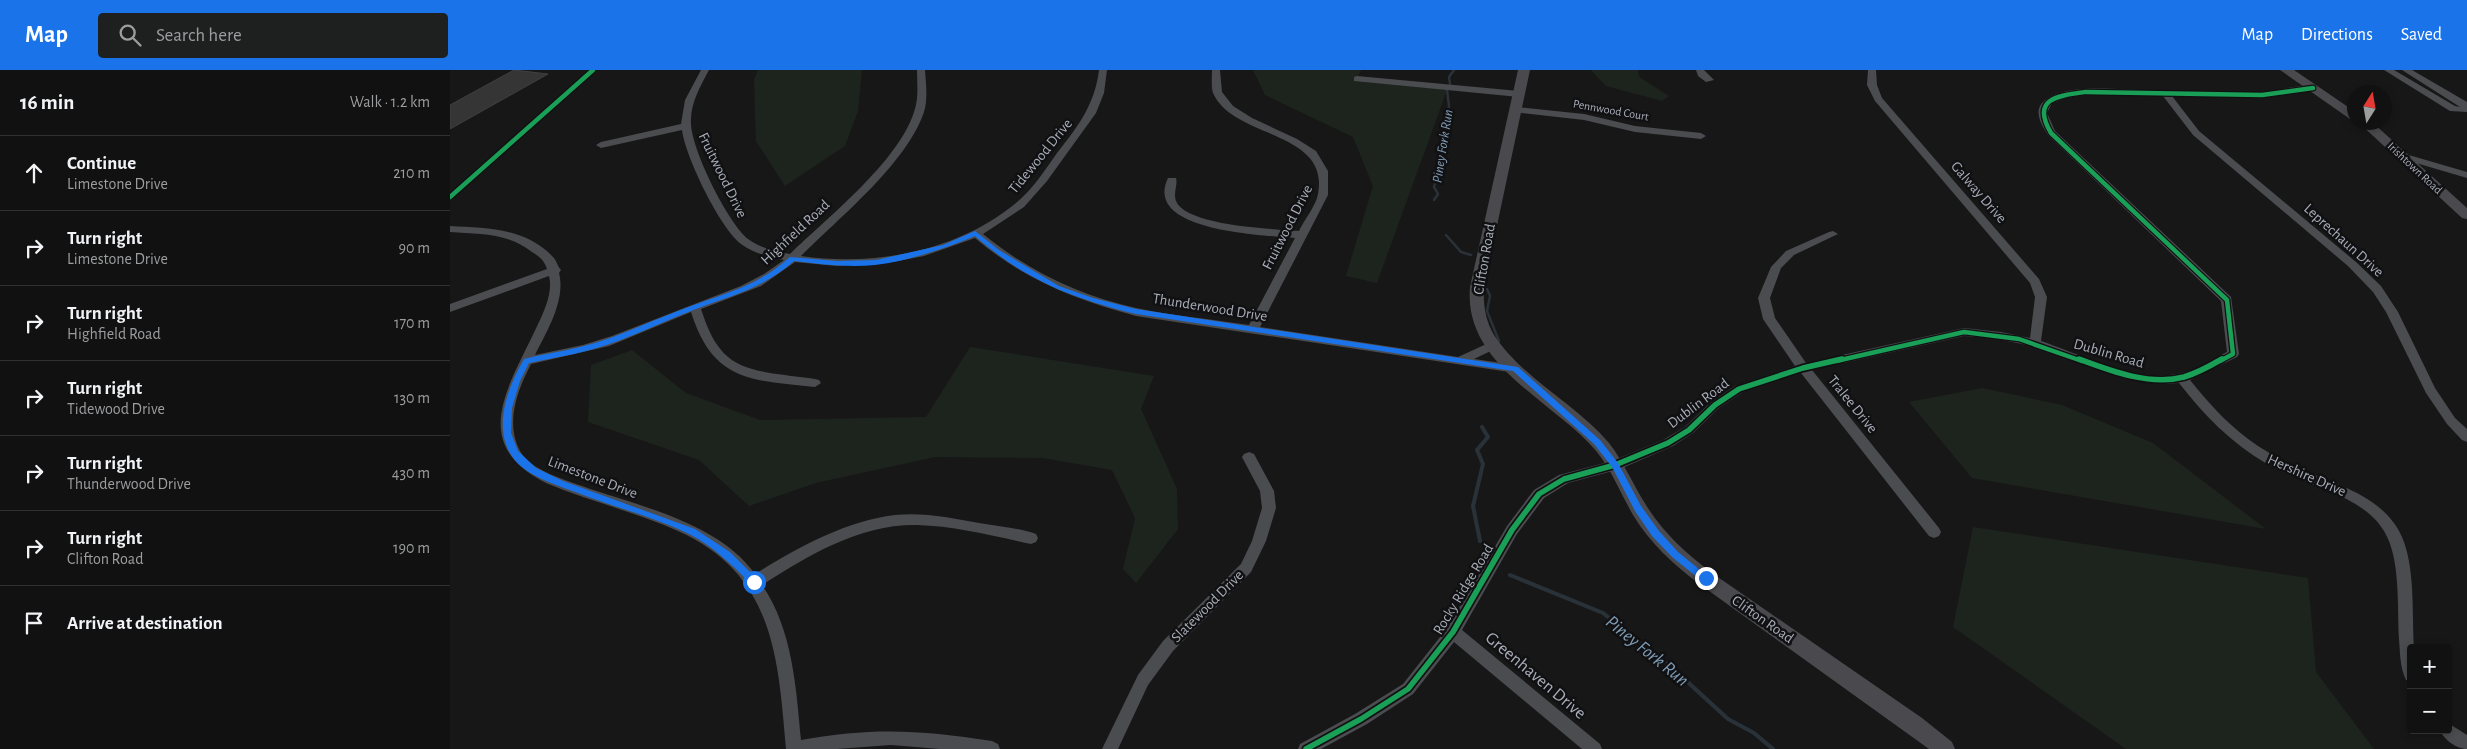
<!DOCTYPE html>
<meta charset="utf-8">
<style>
body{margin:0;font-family:"Alegreya Sans",sans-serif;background:#1e1f1f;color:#f1f3f6}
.controls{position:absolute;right:15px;bottom:15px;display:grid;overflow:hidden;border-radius:5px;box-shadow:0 2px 8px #0003}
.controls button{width:45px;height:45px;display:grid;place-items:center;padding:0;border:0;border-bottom:1px solid #303131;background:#111;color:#f1f3f6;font:25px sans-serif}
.compass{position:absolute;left:1897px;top:15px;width:45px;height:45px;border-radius:50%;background:#111;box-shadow:0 2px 8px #0003;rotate:11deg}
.stop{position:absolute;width:15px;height:15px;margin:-11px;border:4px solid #1a73e8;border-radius:50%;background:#fff}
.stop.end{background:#1a73e8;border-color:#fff;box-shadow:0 1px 5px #0008}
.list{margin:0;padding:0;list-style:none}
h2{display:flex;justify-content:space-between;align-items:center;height:65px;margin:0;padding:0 20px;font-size:21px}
h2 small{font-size:16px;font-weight:400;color:#9c9d9f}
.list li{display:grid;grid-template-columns:32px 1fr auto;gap:15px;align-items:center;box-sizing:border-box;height:75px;padding:0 20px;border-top:1px solid #303131}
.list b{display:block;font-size:19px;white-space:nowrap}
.list p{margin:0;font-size:16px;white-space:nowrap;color:#9c9d9f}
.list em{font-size:16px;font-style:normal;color:#9c9d9f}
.icon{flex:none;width:28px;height:28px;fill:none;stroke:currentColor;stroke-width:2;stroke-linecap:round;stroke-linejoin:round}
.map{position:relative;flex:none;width:2017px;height:679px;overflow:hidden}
header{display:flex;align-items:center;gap:30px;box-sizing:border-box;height:70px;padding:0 25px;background:#1a73e8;color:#fff}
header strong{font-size:24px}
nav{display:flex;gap:28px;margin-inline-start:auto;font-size:18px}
.search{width:350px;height:45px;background:#1e1f1f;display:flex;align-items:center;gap:12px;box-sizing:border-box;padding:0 18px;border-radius:5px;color:#9c9d9f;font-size:19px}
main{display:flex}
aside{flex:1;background:#111}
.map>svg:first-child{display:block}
.green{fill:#1d241e}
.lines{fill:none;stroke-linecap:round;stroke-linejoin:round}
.stream-far1{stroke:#2a3239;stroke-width:2.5}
.stream{stroke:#2a3239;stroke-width:4}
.building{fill:#353536;stroke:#3f4043}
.street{fill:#4b4c50;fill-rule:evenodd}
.secondary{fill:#4a4a4e;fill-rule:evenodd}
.cycleway-far1-casing{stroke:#111113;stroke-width:7}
.cycleway-casing{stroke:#111113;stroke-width:9}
.cycleway-far1{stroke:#1a9f57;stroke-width:4.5}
.cycleway{stroke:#1a9f57;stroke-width:5.5}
.route{fill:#1a73e8}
.labels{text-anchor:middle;stroke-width:5;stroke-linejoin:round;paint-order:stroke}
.far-street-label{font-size:12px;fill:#a8adb8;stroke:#111113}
.far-water-label{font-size:14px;font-style:italic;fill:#7f9bb3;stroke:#111113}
.street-label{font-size:15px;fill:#a8adb8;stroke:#111113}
.near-street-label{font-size:18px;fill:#a8adb8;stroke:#111113}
.near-water-label{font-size:19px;font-style:italic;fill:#7f9bb3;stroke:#111113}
</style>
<header>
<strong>Map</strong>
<div class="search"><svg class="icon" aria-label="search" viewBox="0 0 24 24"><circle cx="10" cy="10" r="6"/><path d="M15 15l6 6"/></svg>Search here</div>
<nav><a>Map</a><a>Directions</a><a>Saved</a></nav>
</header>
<main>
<aside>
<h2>16 min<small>Walk · 1.2 km</small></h2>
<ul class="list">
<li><svg class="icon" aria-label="ahead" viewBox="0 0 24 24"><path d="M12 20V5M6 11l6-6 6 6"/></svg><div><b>Continue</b><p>Limestone Drive</p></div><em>210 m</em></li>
<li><svg class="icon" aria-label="right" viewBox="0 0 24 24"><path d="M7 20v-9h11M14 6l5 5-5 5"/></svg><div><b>Turn right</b><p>Limestone Drive</p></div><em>90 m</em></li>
<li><svg class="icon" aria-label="right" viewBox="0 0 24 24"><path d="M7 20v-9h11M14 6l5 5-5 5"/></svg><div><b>Turn right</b><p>Highfield Road</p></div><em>170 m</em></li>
<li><svg class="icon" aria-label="right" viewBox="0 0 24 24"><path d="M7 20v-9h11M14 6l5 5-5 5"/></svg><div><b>Turn right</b><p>Tidewood Drive</p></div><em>130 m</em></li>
<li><svg class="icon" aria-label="right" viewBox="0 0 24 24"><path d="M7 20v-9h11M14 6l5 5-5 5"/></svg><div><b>Turn right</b><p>Thunderwood Drive</p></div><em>430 m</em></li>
<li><svg class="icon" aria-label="right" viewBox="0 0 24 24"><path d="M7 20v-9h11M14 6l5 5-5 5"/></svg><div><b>Turn right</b><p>Clifton Road</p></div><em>190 m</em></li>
<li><svg class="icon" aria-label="arrive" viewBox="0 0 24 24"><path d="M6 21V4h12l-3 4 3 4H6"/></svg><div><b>Arrive at destination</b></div></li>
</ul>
</aside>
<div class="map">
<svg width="2017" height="679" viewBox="0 0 2017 679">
<rect width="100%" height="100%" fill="#171717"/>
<g class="green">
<polygon points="308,0 412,0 408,41 395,76 335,116 306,71 304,10"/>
<polygon points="803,0 911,0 907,9 997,20 927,213 896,206 923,116 903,67 815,25"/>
<polygon points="1141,0 1188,0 1189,7 1219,26 1212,31 1156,16"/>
<polygon points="520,277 704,306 691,339 727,419 728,459 686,513 673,499 685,448 662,400 593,388 485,387 366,413 299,436 249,390 138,352 141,295 182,280 236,323 310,350 476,347"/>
<polygon points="1532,318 1612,335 1703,373 1816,459 1522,408 1459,332"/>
<polygon points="1523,457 1858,508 1866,602 1924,679 1676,679 1503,557"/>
</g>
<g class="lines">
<g class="stream-far1">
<polyline points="1000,14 999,7 1004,0"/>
<polyline points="984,130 988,124 984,117 992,87 990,78 999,36 997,20"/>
<polyline points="996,165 1011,182 1021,185"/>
<polyline points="1037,219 1040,226 1037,241 1049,271"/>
</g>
<g class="stream">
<polyline points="1030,471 1023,436 1033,394 1027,380 1038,367 1032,357"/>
<polyline points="1060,505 1153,543 1230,605 1278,649 1304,663 1323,679"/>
</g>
</g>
<polygon class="building" points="64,0 98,4 0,59 0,35"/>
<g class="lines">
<g class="street">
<path d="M251,0H259C250,17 240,34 241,53C241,79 278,153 298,169C310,178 326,182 340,184C378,147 448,92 464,42C469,28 467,14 467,0H475C476,14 478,29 474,42C457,93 389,148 351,186C425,197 508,181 566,133C583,119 595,100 607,83C628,57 645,34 649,0H657L654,23L646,43L597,111L574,137L533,164C577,200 629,226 686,238C723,246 761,249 799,255L845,168C816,165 692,162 718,108H726C728,115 723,123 726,131C736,156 824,159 849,161C854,150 866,136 868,124C880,60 783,69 763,23C761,17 762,7 762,0H770L772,22L783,36L802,48L847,69L866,81L878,101V125L810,257L1008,287L1043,271L1049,275L1047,278L1024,289L1066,295L1072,299L1066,303L686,246C624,229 575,210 525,168L474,186L443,192L387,196L345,192L311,216L251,239C267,288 283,299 335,305C346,307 358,307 369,310L371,313L365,317C301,310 263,312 241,242L159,276L81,294C67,321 55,353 70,381C81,400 112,409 132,416C188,436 268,452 305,504C347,478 395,451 445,445C473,442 502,448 529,453C548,456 568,458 586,464L588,468L586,472L581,474C544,466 505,456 467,455C410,454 359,485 312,515C343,560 346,618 351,670C422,657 472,660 542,671L548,674L550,679H490L441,675L387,679H336C328,587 324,504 228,461C185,442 139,431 96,413C15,373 62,312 88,254C95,240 103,221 99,206L0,242V234L97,199C94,190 90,187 82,182C59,163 29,164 0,162V156C37,158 76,158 103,187C107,191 107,196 111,200L109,203C116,230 97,261 85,285L133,275L162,266L291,216L314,204L334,190C319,187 303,183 291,174C270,158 235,86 232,60L151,78L146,75L151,72L231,54L235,30Z"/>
<polygon points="1246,0 1254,0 1264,10 1256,12 1248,6"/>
<path d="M1418,0H1426L1427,15L1432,28L1589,209L1597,227L1591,271C1632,285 1688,314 1732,303C1748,300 1762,289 1777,282L1771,231L1598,65C1590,53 1582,38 1597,29C1620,13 1668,20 1695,20C1733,21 1771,23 1809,22C1828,22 1849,13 1866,16V20L1863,21L1812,28L1722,26L1749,61L1906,192L1931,216L1948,242L1985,318L2005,348L2017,359V372L2012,370L1997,354L1976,323L1936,242L1923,222L1898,196L1743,65L1713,26L1635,25L1616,28L1602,33L1597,43L1605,61L1781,227L1789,284L1787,287L1740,310C1760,335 1781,358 1808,376C1821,384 1834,392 1848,398C1887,415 1938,427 1954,472C1965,503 1962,545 1964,578H1961V612L1956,610C1950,598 1950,582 1949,569C1947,536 1951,489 1934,461C1912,424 1853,415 1817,394C1781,373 1754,345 1729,313L1713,314L1676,309L1577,275L1542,268L1514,266L1362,300L1489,458L1491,462L1489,466L1484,468L1479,466L1351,303L1293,322L1269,338L1243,363L1223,376L1170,399L1118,413L1094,428L1067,464L1012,560L1150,674L1152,679H1132L1004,572L963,624L917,654L871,679H848L850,674L905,644L953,614L998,557L1057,456L1084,420L1109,405L1162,391L1213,370L1235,357L1261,332L1285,316L1345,296L1313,249L1308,228L1321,197L1336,181L1379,162L1383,161L1388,164L1344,185L1331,198L1320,228L1325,248L1356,293L1514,258L1551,262L1580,268L1585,227L1580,213L1425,31L1417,15Z"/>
<polygon points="1934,0 1944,0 2005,36 2010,37 1952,0 1962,0 2017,32 2017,42 2000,41"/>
<polygon points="907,6 1069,21 1074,24 1069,27 904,11 904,7"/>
<polygon points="1066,37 1134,44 1185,56 1251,63 1256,66 1251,69 1185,62 1134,50 1063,42 1061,40"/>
<polygon points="1952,83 2017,102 2017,108 1949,88 1949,84"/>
<polygon points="799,382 804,384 824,421 826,438 816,471 801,502 723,581 698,615 668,679 652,679 688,605 713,571 791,494 802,471 812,438 810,421 792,387 794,384"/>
<path d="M1998,653L2017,665V679C2007,679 1994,670 1990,660H1998Z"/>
</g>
<g class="secondary">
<path d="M1068,0H1080L1034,217C1033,233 1035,250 1044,265C1073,309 1125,333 1159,373C1174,392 1183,415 1196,435C1213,463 1236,483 1262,503L1472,648L1502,672L1505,679H1479L1248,513C1223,494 1200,473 1183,445C1171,424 1162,401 1147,382C1104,331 1013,295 1020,217Z"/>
<polygon points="1830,0 1844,0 1904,41 1904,50 1900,49"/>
<polygon points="1908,52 1922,52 2017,138 2017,149 2012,148"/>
</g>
<defs>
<g id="cycleway-far1">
<polyline points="0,127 143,0"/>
<polyline points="1386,291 1514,262 1569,269 1632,291"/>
<path d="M1770,291L1783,284L1777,230L1601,63C1581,29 1606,26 1635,22L1812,25L1863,18"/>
</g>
<g id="cycleway">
<path d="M1629,289C1661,301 1700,316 1734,307C1747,303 1760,296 1772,289"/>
<polyline points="856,679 911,649 958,619 1003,562 1062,460 1089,424 1114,409 1165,395 1218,373 1239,360 1265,335 1289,319 1353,298 1392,289"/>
</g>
</defs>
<use href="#cycleway-far1" class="cycleway-far1-casing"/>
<use href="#cycleway" class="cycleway-casing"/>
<use href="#cycleway-far1" class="cycleway-far1"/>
<use href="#cycleway" class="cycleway"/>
</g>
<path class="route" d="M525,161L549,180L609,216L643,228L686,239L1068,297L1150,370L1168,393L1191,436L1209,461L1228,482L1260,508L1256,512L1252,511L1222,487L1202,466L1185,441L1162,397L1144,374L1063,301L686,244C622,228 575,210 525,166C494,179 458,191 425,195C398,198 371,194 344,191C312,219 283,225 246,239C220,249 194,261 168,271C139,282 109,287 79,293L70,311L62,338L61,363L68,381L86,398L113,411L245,459L280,482L307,509V514H301C282,495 263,476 239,464C204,447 164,437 128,423C112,417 96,412 82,404C36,378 53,325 74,289C92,284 111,282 130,277C168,268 204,249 241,236C281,221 307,216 340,187L387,191L426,190L493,175Z"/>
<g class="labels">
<g class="far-street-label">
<text transform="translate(1161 40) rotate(10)" y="4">Pennwood Court</text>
<text transform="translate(1965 98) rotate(43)" y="4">Irishtown Road</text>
</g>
<g class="far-water-label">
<text transform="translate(992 76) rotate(-81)" y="5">Piney Fork Run</text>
</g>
<g class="street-label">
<text transform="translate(590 86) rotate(-51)" y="5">Tidewood Drive</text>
<text transform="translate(273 105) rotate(64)" y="5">Fruitwood Drive</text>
<text transform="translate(1529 122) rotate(49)" y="5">Galway Drive</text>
<text transform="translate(837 157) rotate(-63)" y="5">Fruitwood Drive</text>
<text transform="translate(345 162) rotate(-43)" y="5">Highfield Road</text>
<text transform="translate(1894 170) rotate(42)" y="5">Leprechaun Drive</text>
<text transform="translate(1034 189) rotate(-80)" y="5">Clifton Road</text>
<text transform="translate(760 237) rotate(9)" y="5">Thunderwood Drive</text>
<text transform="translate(1659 283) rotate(16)" y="5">Dublin Road</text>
<text transform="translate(1248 333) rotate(-37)" y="5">Dublin Road</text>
<text transform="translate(1403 334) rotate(51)" y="5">Tralee Drive</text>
<text transform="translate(1857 405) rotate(24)" y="5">Hershire Drive</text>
<text transform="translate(143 407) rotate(21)" y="5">Limestone Drive</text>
<text transform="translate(1013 519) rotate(-59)" y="5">Rocky Ridge Road</text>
<text transform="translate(757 536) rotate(-45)" y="5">Slatewood Drive</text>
<text transform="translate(1313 549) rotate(35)" y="5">Clifton Road</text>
</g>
<g class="near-street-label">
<text transform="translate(1086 605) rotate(40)" y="6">Greenhaven Drive</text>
</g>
<g class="near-water-label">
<text transform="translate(1198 580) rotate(39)" y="7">Piney Fork Run</text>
</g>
</g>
</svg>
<div class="controls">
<button>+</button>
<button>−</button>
</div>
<svg class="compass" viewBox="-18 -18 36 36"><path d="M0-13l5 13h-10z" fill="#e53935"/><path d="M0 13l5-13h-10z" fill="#9c9d9f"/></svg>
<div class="stop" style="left:304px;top:512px"></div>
<div class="stop end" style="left:1256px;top:508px"></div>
</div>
</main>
